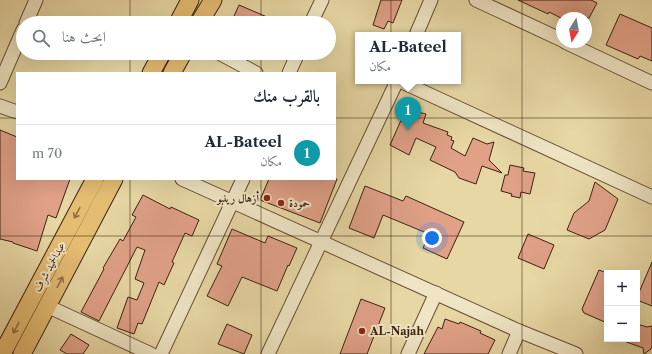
<!DOCTYPE html>
<html lang="ar">
<meta charset="utf-8">
<style>
body{margin:0;font-family:"Libre Caslon Text",Amiri,serif;background:#f6f6f7;color:#1f2937;direction:rtl}
.controls{position:absolute;right:12px;bottom:12px;display:grid;overflow:hidden;border-radius:0px;box-shadow:0 4px 16px #0002}
.controls button{width:36px;height:36px;display:grid;place-items:center;padding:0;border:0;border-bottom:1px solid #e0e1e3;background:#fff;color:#1f2937;font:20px sans-serif}
.compass{position:absolute;left:556px;top:12px;width:36px;height:36px;border-radius:50%;background:#fff;box-shadow:0 4px 16px #0002;rotate:191deg}
.you{position:absolute;left:432px;top:238px;width:14px;height:14px;margin:-10px;border:3px solid #fff;border-radius:50%;background:#1a73e8;box-shadow:0 0 0 6px #1a73e833}
.badge{display:grid;place-items:center;width:26px;height:26px;border-radius:50%;background:#8f2418;color:#fff;font-size:13px;font-weight:700}
.pin{position:absolute;translate:-50% -33px;filter:drop-shadow(0 1px 2px #0008)}
.pin::after{content:'';position:absolute;top:21px;width:14px;height:12px;background:inherit;clip-path:polygon(0 0,100% 0,50% 100%)}
.popup{position:absolute;left:355px;top:32px;width:106px;height:52px;box-sizing:border-box;display:grid;place-content:center;border-radius:0px;background:#fff;filter:drop-shadow(0 1px 3px #0005);font-size:13px;white-space:nowrap;color:#747a83}
.popup b{font-size:15px;color:#1f2937}
.popup::after{content:'';position:absolute;left:50%;top:100%;margin-left:-8px;border:8px solid transparent;border-top-color:#fff}
.list{margin:0;padding:0;list-style:none}
h2{display:flex;justify-content:space-between;align-items:center;height:52px;margin:0;padding:0 16px;font-size:17px}
h2 small{font-size:13px;font-weight:400;color:#747a83}
.list li{display:grid;grid-template-columns:26px 1fr auto;gap:12px;align-items:center;box-sizing:border-box;height:56px;padding:0 16px;border-top:1px solid #e0e1e3}
.list b{display:block;font-size:15px;white-space:nowrap}
.list p{margin:0;font-size:13px;white-space:nowrap;color:#747a83}
.list em{font-size:13px;font-style:normal;color:#747a83}
.icon{flex:none;width:22px;height:22px;fill:none;stroke:currentColor;stroke-width:2;stroke-linecap:round;stroke-linejoin:round}
.map{position:relative;flex:none;width:652px;height:354px;overflow:hidden;direction:ltr}
.search{position:absolute;background:#fff;box-shadow:0 4px 16px #0002;left:16px;top:16px;width:320px;height:44px;display:flex;align-items:center;gap:10px;box-sizing:border-box;padding:0 14px;border-radius:22px;color:#747a83;font-size:15px}
.panel{position:absolute;background:#fff;box-shadow:0 4px 16px #0002;left:16px;top:72px;width:320px;height:108px;border-radius:0px;direction:rtl}
.map>svg:first-child{display:block}
.building{fill:#e0a187;stroke:#3d2111}
.lines{fill:none;stroke-linecap:round;stroke-linejoin:round}
.minor-casing{stroke:#684e36;stroke-width:15}
.major-casing{stroke:#3d2111;stroke-width:19}
.minor{stroke:#efe5c4;stroke-width:13}
.major{stroke:#e4bc72;stroke-width:17}
.oneway{stroke:#906e42}
.grid{fill:none;stroke:#3d2111;stroke-width:1;stroke-opacity:0.55}
.poi-dot{fill:#8f2418;stroke:#efe5c4;stroke-width:1.5}
.labels{text-anchor:middle;stroke-width:4;stroke-linejoin:round;paint-order:stroke}
.poi-label{font-size:11px;font-weight:bold;fill:#3d2111;stroke:#efe5c4;text-anchor:start}
.street-label{font-size:11px;fill:#3d2111;stroke:#efe5c4}
</style>
<div class="map">
<svg width="652" height="354" viewBox="0 0 652 354">
<rect width="100%" height="100%" fill="#e7d7a4"/>
<filter id="stains"><feTurbulence type="fractalNoise" baseFrequency=".005" numOctaves="4"/><feColorMatrix values="0 0 0 0 .2 0 0 0 0 .09 0 0 0 0 .02 0 0 0 .5 -.17"/></filter>
<radialGradient id="worn" r=".72"><stop offset=".6" stop-color="#630" stop-opacity="0"/><stop offset="1" stop-color="#630" stop-opacity=".3"/></radialGradient>
<g class="building">
<polygon points="381,0 402,0 393,23 388,21 384,29 373,25"/>
<polygon points="518,0 591,0 597,3 589,18 561,18 549,12 548,14"/>
<polygon points="239,5 281,23 231,23"/>
<polygon points="620,14 652,28 652,61 640,56 638,59 606,45"/>
<polygon points="406,109 426,114 423,123 448,132 447,135 452,137 451,140 454,141 451,148 465,156 473,138 487,144 494,142 489,160 502,173 482,166 476,184 459,178 455,172 430,160 436,147 416,138 409,155 390,145"/>
<polygon points="0,130 17,137 17,179 70,179 56,218 48,215 37,251 13,243 13,242 0,239"/>
<polygon points="510,165 524,168 523,171 535,173 530,194 521,192 520,198 511,196 512,194 501,191 505,175 508,175"/>
<polygon points="269,179 337,179 320,223 260,200"/>
<polygon points="595,182 618,199 605,230 589,239 567,230 574,213 589,201"/>
<polygon points="365,186 403,201 406,196 464,222 447,259 423,248 429,234 383,215 374,238 349,228"/>
<polygon points="143,195 170,209 171,207 199,220 192,236 185,233 172,262 174,263 164,285 159,282 142,324 138,323 134,334 117,328 128,297 137,300 144,283 135,279 145,250 137,247 99,321 81,312 104,269 103,268 120,239 123,241 136,217 132,215"/>
<polygon points="232,229 265,243 268,236 297,248 289,266 288,265 277,291 242,277 228,306 207,296 222,266 217,264"/>
<polygon points="528,234 554,245 544,269 518,258"/>
<polygon points="652,262 652,306 637,300 637,297"/>
<polygon points="599,270 607,273 607,323 584,313 582,309"/>
<polygon points="361,299 385,308 367,354 340,354"/>
<polygon points="445,319 459,324 460,322 481,331 480,333 495,340 488,354 424,354 438,327 442,329"/>
<polygon points="227,324 252,335 244,354 218,344"/>
<polygon points="637,324 647,327 652,326 652,346 651,349 644,354 643,348 621,340 621,339 637,339"/>
<polygon points="71,334 89,345 83,354 67,354 60,350"/>
</g>
<g class="lines">
<defs>
<g id="minor">
<polyline points="476,0 562,40"/>
<polyline points="26,23 36,0"/>
<polyline points="311,23 322,0"/>
<polyline points="416,35 431,0"/>
<polyline points="565,42 652,83"/>
<polyline points="219,53 256,73"/>
<polyline points="289,73 298,53"/>
<polyline points="400,81 652,197"/>
<polyline points="0,83 23,30"/>
<polyline points="0,106 17,112"/>
<polyline points="182,179 519,331 576,354"/>
<polyline points="47,306 151,354"/>
<polyline points="161,354 243,179"/>
<polyline points="268,354 397,81"/>
<polyline points="408,354 436,293"/>
<polyline points="509,354 519,331"/>
</g>
<g id="major">
<polyline points="178,23 190,0"/>
<polyline points="199,23 213,0"/>
<polyline points="151,73 162,53"/>
<polyline points="172,73 183,53"/>
<polyline points="2,354 95,179"/>
<polyline points="22,354 114,179"/>
</g>
</defs>
<use href="#minor" class="minor-casing"/>
<use href="#major" class="major-casing"/>
<use href="#minor" class="minor"/>
<use href="#major" class="major"/>
</g>
<defs><path id="oneway-shaft" d="M-6 0H5M1.5-3L5.5 0L1.5 3" fill="none" stroke-width="1.6" stroke-linecap="round" stroke-linejoin="round"/></defs>
<g class="oneway">
<use href="#oneway-shaft" transform="translate(77 213) rotate(118)"/>
<use href="#oneway-shaft" transform="translate(60 282) rotate(-62)"/>
<use href="#oneway-shaft" transform="translate(16 328) rotate(118)"/>
</g>
<path class="grid" d="M130,0V23M261,0V23M391,0V354M522,0V354M130,53V73M261,53V73M0,118H17M335,118H652M130,179V354M261,179V354M0,236H652"/>
<g class="poi-dot">
<circle cx="267" cy="198" r="4"/>
<circle cx="281" cy="203" r="4"/>
<circle cx="362" cy="331" r="4"/>
</g>
<g class="labels">
<g class="poi-label">
<text x="259" y="202" text-anchor="end">أزهال رينبو</text>
<text x="289" y="207">حمودة</text>
<text x="370" y="335">AL-Najah</text>
</g>
<g class="street-label">
<text transform="translate(49 267) rotate(-62)" y="4">عبدالحميد شرف</text>
</g>
</g>
<rect width="100%" height="100%" filter="url(#stains)"/>
<rect width="100%" height="100%" fill="url(#worn)"/>
</svg>
<div class="controls">
<button>+</button>
<button>−</button>
</div>
<svg class="compass" viewBox="-18 -18 36 36"><path d="M0-13l5 13h-10z" fill="#e53935"/><path d="M0 13l5-13h-10z" fill="#747a83"/></svg>
<div class="you"></div>
<div class="pin badge" style="left:408px;top:130px;background:#0f9aa8">1</div>
<div class="popup"><b>AL-Bateel</b>مكان</div>
<div class="search"><svg class="icon" aria-label="search" viewBox="0 0 24 24"><circle cx="10" cy="10" r="6"/><path d="M15 15l6 6"/></svg>ابحث هنا</div>
<section class="panel">
<h2>بالقرب منك<small></small></h2>
<ul class="list">
<li><span class="badge" style="background:#0f9aa8">1</span><div><b>AL-Bateel</b><p>مكان</p></div><em>70 m</em></li>
</ul>
</section>
</div>
